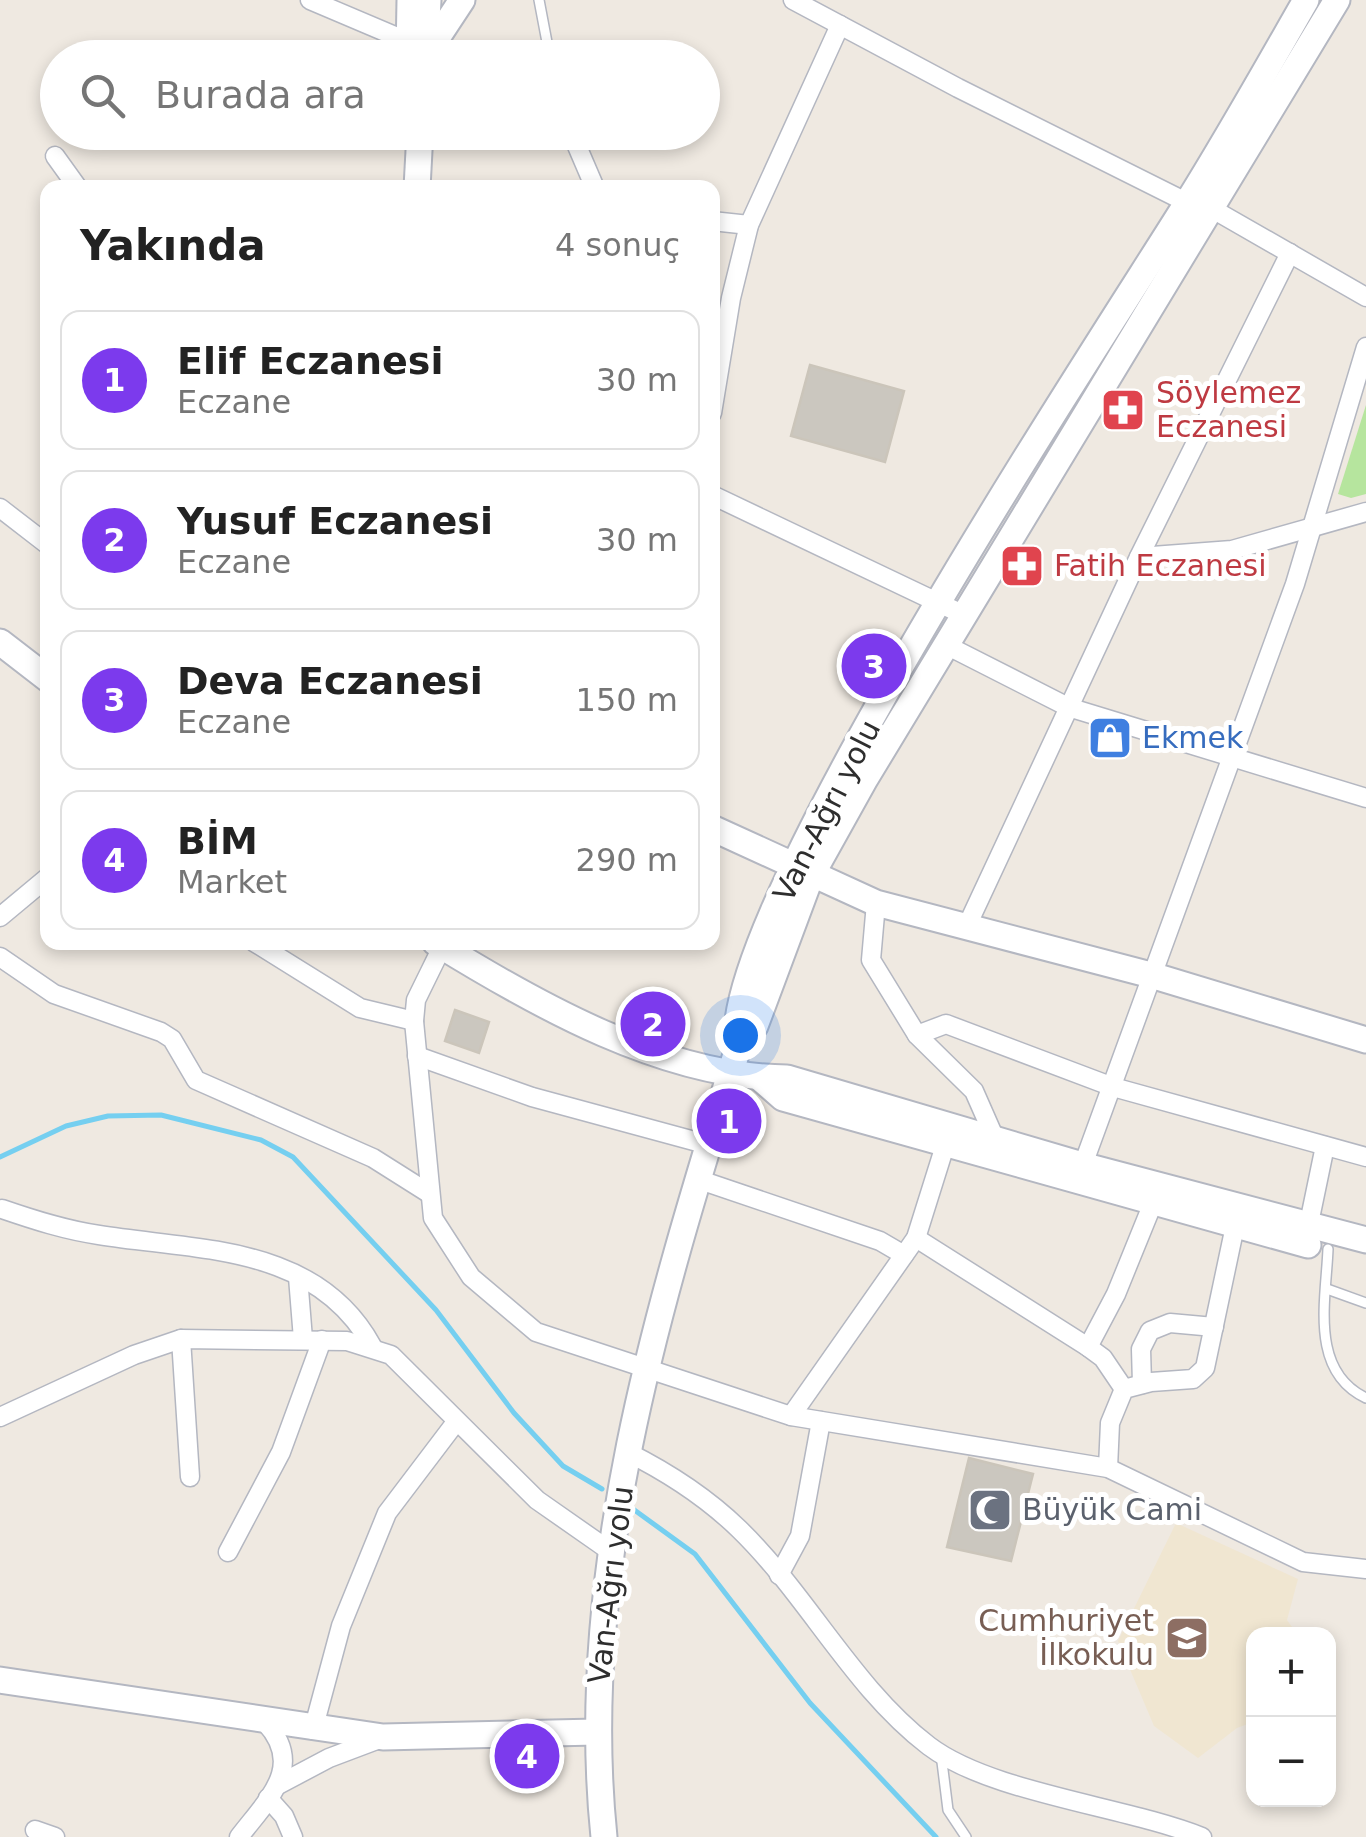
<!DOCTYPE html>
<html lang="tr">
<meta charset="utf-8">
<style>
body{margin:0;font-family:"DejaVu Sans",sans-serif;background:#f2f2f2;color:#222}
.controls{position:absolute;right:30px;bottom:30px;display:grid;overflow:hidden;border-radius:20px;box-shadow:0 5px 15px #0003}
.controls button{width:90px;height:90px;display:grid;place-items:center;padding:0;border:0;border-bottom:2px solid #e0e0e0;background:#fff;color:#222;font:50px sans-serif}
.you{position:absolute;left:740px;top:1035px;width:35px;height:35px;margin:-25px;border:8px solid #fff;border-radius:50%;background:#1a73e8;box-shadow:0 0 0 15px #1a73e833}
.badge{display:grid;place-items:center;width:65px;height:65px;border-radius:50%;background:#7c3aed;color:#fff;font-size:32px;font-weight:700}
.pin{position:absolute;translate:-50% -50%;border:5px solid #fff;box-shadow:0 2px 10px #0006}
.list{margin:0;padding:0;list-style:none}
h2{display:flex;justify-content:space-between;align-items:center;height:130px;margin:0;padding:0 40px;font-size:42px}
h2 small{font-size:32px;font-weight:400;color:#767676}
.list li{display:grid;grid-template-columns:65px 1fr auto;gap:30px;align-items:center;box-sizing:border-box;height:140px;margin:0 20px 20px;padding:0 20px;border:2px solid #e0e0e0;border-radius:20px}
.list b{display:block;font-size:38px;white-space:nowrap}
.list p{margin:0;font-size:32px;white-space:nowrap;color:#767676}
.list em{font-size:32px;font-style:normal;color:#767676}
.icon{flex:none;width:55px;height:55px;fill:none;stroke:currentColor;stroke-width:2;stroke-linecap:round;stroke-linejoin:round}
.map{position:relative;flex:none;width:1366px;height:1837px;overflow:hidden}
.search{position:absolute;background:#fff;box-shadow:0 5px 15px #0003;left:40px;top:40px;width:680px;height:110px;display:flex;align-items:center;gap:25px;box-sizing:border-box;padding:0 35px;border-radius:55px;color:#767676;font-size:38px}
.panel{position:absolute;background:#fff;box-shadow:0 5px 15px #0003;left:40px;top:180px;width:680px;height:770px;border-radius:20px}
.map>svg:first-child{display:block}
.education{fill:#f0e6d1}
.green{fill:#b6e59e}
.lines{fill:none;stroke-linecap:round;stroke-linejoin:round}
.stream{stroke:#75cff0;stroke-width:5}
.building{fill:#cbc7bf;stroke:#cbc5ba;stroke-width:2.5}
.lane-casing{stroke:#b4b7c1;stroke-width:12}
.street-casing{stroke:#b4b7c1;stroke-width:21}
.secondary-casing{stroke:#b4b7c1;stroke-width:29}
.lane{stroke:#fff;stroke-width:9}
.street{stroke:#fff;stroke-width:18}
.secondary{stroke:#fff;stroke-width:25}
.labels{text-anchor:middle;stroke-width:10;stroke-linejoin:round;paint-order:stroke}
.health-label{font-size:30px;fill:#be3a42;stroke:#fff;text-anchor:start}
.shop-label{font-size:30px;fill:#366cbe;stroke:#fff;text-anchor:start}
.street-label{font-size:30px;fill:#2e2e2e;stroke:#fff}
.worship-label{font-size:30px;fill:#5b616d;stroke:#fff;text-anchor:start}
.education-label{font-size:30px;fill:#785e54;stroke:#fff;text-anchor:end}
</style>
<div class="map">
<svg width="1366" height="1837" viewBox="0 0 1366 1837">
<rect width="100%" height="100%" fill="#efe9e1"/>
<polygon class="education" points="1176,1523 1298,1579 1287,1620 1297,1634 1254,1634 1253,1722 1237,1728 1198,1758 1154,1726 1118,1641"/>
<polygon class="green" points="1366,405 1366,494 1351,498 1338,494"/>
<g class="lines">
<g class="stream">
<polyline points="0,1157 66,1126 108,1116 161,1115 261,1140 293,1157 436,1310 514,1413 563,1466 602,1489"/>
<polyline points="633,1509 695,1554 810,1703 936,1837"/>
</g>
</g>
<g class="building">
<polygon points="810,365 904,391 885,462 791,436"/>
<polygon points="455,1010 489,1022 479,1053 445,1041"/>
<polygon points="969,1458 1033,1474 1011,1561 947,1547"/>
</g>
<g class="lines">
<defs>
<g id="lane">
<polyline points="539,0 550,58"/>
<path d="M1328,1249C1326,1300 1309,1371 1366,1398"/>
<polyline points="1327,1289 1366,1303"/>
<polyline points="941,1754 948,1810 966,1837"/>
</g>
<g id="street">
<polyline points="310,0 409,42"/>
<polyline points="793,0 958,88 1188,203 1209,207 1366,297"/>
<polyline points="571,132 595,188"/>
<polyline points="55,156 78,188"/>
<polyline points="712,221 749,225"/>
<polyline points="712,413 731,298 749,225 840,25"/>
<polyline points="712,495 962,614"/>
<polyline points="0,508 48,545"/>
<polyline points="1139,557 1232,550 1366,512"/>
<polyline points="944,644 1068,707 1366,798"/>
<polyline points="876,903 871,960 917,1035 974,1091 996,1141"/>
<polyline points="0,917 48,877"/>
<polyline points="966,928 1139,557 1290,253"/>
<polyline points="254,942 360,1008 414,1021"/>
<polyline points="442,947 416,1000 414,1021 433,1218 471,1277 536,1332 791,1416 1108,1468 1303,1562 1366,1569"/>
<polyline points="0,957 54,994 161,1032 172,1039 196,1080 373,1158 430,1194"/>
<polyline points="917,1035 946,1024 1113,1087 1366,1157"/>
<polyline points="417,1056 532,1097 709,1145"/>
<polyline points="1080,1173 1295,584 1366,347"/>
<polyline points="700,1180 880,1241 904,1255"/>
<path d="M2,1209C34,1220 65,1230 99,1235C198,1251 316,1244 372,1346"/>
<polyline points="1308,1228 1325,1146"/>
<polyline points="916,1238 1088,1347 1103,1358 1124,1389"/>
<polyline points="298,1277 303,1339"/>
<polyline points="181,1339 190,1477"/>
<polyline points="1088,1347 1116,1294 1153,1203"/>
<polyline points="1142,1384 1141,1349 1150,1331 1170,1323 1214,1327"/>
<polyline points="791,1416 916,1238 948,1136"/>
<polyline points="0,1417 134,1355 181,1339 347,1341 391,1355 537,1500 610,1551"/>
<path d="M627,1452C669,1473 706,1497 739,1529C808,1596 853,1688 929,1746C991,1793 1124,1806 1202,1837"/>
<polyline points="1108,1468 1110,1423 1124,1389 1151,1382 1193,1379 1205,1368 1235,1226"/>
<polyline points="228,1552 281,1452 322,1340"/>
<polyline points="779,1575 800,1536 821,1421"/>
<polyline points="313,1730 341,1626 387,1513 456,1422"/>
<polyline points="278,1785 329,1758 382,1738"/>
<polyline points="268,1798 284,1816 293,1837"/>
<polyline points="35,1830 55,1837"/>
<path d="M239,1837C268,1799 306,1766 265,1722"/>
</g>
<g id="secondary">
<polyline points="409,42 437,38 462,0"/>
<polyline points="409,55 410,0"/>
<polyline points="425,58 428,0"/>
<polyline points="417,188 420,132"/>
<polyline points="0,642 48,679"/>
<polyline points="712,828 876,903 1151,975 1366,1040"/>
<path d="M435,942C537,1005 664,1077 787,1078L1082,1165L1366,1240"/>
<polyline points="738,1048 755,1026 811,876 865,779 1337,0"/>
<polyline points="760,1078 783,1098 1308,1245"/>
<polyline points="0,1680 383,1737 596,1732"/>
<path d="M604,1837C576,1568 660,1302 738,1048C712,927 1105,335 1187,203C1229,136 1267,68 1306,0"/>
</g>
</defs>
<use href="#lane" class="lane-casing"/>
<use href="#street" class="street-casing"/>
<use href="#secondary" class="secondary-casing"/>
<use href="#lane" class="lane"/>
<use href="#street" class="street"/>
<use href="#secondary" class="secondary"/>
</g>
<defs>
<symbol id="pharmacy-square" viewBox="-11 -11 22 22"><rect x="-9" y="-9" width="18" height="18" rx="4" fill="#e0444e" stroke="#fff"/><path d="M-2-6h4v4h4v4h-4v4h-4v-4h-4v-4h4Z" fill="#fff"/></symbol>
<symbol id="shop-square" viewBox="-11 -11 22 22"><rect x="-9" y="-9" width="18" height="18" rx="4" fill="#3f7fe0" stroke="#fff"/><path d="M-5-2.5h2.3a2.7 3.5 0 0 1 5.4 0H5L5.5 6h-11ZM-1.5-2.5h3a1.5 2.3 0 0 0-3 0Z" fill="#fff"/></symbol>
<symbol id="mosque-square" viewBox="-11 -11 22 22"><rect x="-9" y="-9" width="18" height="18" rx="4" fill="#6b7280" stroke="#fff"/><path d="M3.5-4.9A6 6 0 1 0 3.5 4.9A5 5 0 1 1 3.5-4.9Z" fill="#fff"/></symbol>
<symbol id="school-square" viewBox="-11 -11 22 22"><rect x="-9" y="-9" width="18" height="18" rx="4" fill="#8d6e63" stroke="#fff"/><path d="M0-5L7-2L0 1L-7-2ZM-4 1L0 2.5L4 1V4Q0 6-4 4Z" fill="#fff"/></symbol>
</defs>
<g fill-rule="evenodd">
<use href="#pharmacy-square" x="1098" y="385" width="50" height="50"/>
<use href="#pharmacy-square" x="997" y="541" width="50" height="50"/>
<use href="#shop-square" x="1085" y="713" width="50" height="50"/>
<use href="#mosque-square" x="965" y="1485" width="50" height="50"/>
<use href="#school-square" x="1162" y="1613" width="50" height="50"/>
</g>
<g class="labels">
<g class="health-label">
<text x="1156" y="403">Söylemez<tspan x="1156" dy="34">Eczanesi</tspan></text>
<text x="1054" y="576">Fatih Eczanesi</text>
</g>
<g class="shop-label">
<text x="1142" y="748">Ekmek</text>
</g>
<g class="street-label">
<text transform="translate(827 811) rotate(-63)" y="10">Van-Ağrı yolu</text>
<text transform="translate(611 1585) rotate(-83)" y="10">Van-Ağrı yolu</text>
</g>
<g class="worship-label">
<text x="1022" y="1520">Büyük Cami</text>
</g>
<g class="education-label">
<text x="1154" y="1631">Cumhuriyet<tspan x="1154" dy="34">İlkokulu</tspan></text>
</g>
</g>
</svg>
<div class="controls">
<button>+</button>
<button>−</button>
</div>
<div class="you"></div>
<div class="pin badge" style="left:729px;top:1121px">1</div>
<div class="pin badge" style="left:653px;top:1024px">2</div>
<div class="pin badge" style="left:874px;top:666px">3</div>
<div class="pin badge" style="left:527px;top:1756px">4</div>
<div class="search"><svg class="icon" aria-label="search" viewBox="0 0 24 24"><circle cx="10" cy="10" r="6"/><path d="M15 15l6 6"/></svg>Burada ara</div>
<section class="panel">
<h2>Yakında<small>4 sonuç</small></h2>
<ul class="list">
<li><span class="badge">1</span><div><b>Elif Eczanesi</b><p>Eczane</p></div><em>30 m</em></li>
<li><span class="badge">2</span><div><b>Yusuf Eczanesi</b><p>Eczane</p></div><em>30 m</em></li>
<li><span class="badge">3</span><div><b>Deva Eczanesi</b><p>Eczane</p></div><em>150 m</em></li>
<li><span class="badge">4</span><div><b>BİM</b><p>Market</p></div><em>290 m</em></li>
</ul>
</section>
</div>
